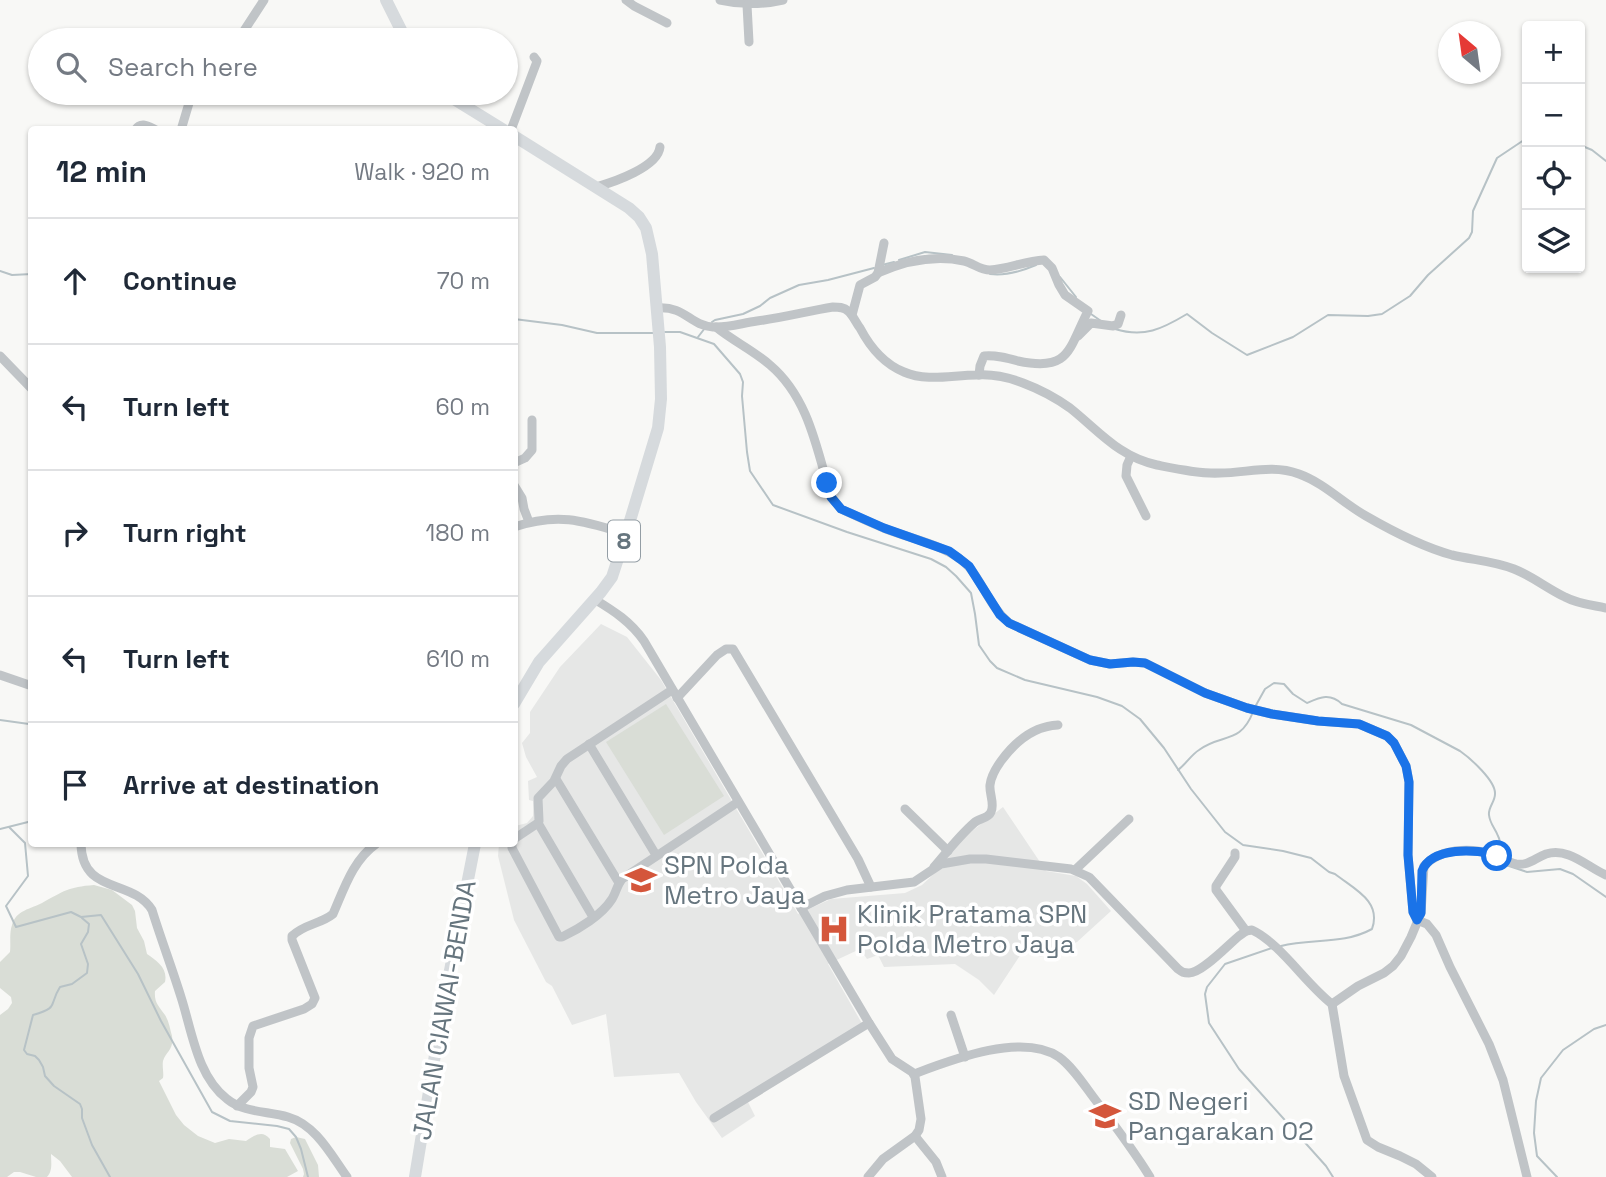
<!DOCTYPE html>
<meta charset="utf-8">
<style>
body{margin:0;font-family:"Space Grotesk",sans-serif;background:#f6f6f7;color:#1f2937}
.controls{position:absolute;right:21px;top:21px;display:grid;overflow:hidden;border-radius:7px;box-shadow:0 2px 5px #0004}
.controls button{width:63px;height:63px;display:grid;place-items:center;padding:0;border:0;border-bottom:2px solid #e0e1e3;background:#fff;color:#1f2937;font:35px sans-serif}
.compass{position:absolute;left:1438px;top:21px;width:63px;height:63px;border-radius:50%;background:#fff;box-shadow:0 2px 5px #0004;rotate:331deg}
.stop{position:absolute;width:21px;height:21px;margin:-16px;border:5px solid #1a73e8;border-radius:50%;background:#fff}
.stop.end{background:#1a73e8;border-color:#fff;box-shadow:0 2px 7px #0008}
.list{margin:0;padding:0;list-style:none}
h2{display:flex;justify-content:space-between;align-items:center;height:91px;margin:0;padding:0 28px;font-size:30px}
h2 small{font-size:23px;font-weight:400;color:#747a83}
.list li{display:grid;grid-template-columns:46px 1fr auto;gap:21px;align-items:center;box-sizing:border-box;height:126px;padding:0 28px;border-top:2px solid #e0e1e3}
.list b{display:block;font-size:26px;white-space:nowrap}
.list em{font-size:23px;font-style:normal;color:#747a83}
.icon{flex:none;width:38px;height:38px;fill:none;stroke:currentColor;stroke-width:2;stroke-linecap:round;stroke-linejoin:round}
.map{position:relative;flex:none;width:1606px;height:1177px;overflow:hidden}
.search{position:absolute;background:#fff;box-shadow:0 2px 5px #0004;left:28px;top:28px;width:490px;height:77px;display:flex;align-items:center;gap:18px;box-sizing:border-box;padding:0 24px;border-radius:38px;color:#747a83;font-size:26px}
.panel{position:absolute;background:#fff;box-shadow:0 2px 5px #0004;left:28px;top:126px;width:490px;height:721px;border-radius:7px}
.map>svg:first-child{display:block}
.built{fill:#e6e7e6}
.green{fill:#d9ddd6}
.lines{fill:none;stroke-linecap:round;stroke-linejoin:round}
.stream{stroke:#b7c2c6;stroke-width:2}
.minor{stroke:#c0c4c7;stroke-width:9}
.highway{stroke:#d6dadd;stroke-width:12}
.route{stroke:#1a73e8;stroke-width:9}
.labels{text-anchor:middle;stroke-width:7;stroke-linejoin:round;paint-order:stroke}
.shield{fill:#fff;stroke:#949ea5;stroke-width:2}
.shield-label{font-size:24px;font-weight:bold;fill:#66757e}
.poi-label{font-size:26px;fill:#66757e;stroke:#fff;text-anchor:start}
.street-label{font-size:26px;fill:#66757e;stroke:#fff}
</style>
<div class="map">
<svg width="1606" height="1177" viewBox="0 0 1606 1177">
<rect width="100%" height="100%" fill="#f8f8f6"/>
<polygon class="built" points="601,624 627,637 661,680 798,914 831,899 905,893 922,885 939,869 954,845 1003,807 1046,871 1076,876 1087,884 1111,911 1077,942 1042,957 1023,951 994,995 979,980 955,964 884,967 878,955 867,959 860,949 828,964 864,1027 746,1098 755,1116 722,1138 696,1102 679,1073 614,1077 606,1014 572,1025 552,986 546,982 514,920 498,856 499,844 514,844 515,826 527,823 533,816 533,801 529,800 528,781 537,777 526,757 522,743 530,733 530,712 560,667"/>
<g class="green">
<polygon points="666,704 724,796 664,835 606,742"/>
<path d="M94,885L112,890L132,905L135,911L137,928L144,941L147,954C157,961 168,968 165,982L155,991C154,1003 159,1006 165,1015C169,1021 170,1029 172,1036C174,1050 166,1051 163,1061C162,1066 164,1073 163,1078L159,1081L176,1115L184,1125L198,1136L215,1143L229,1139L246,1141C254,1136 262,1129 270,1139V1147L285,1149L298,1171L287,1177H72L60,1161L51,1154C51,1162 53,1171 47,1177H36L20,1172H14L7,1177H0V1015L8,1009L12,1003L11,997L0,988V962L10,952C11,944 9,933 12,925C16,910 31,909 42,903C64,891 68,887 94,885Z"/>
<polygon points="296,1137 305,1139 318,1165 319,1177 303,1177 304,1174 303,1169 290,1143 291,1139"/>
</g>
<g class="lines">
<g class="stream">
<polyline points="1580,145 1592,150 1606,161"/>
<polyline points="899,260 925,252 952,255"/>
<polyline points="882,265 894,262"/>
<polyline points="0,271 12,275 32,274"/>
<path d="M990,274C1005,276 1022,271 1036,265"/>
<polyline points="1060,277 1076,297"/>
<polyline points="1091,314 1101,321"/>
<polyline points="514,319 562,325 597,333 653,333"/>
<polyline points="712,322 715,320 743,314 760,306 770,298 799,285 828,280 874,268"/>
<path d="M1115,329C1144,338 1162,329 1187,314L1212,333L1247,355L1293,337L1328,315L1368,316L1382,314L1410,296L1428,275L1469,238L1472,232L1473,211L1497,158L1527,138"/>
<path d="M665,332H680L714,344L740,374L743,382L742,396L747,452L750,471L773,505L847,532L931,559L946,567L956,576L971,593L975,614L979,645L990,661L997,668L1025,680L1097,697L1122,706L1140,719L1164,748L1191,789L1225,832L1243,845L1283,851L1311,858L1329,872L1335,874C1354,889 1382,901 1372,929C1343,945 1311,938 1281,946"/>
<polyline points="698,337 705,328"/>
<path d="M1255,707L1265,689L1274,683L1284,684L1293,694L1307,703C1321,697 1330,693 1342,704L1411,725L1460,751C1470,758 1496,781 1495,794C1495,802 1488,807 1489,815C1490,824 1495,828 1498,836C1501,841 1500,847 1500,852"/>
<polyline points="0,720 29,724 32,729"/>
<path d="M1178,770C1186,764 1191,755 1199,750C1222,733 1240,745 1253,712"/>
<polyline points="9,827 25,843 28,876 6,906 16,927 71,912 81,917 101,915 138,974 161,1021 212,1112 230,1121 277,1126 289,1129 296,1137 301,1149 308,1177"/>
<polyline points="0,829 32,821"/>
<polyline points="1500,862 1500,863 1527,872 1560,869 1573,874 1606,897"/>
<path d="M82,918L89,924L88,932L81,944L88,964L87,973L72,984L60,987C48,1006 60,1007 33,1015L24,1050L27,1054L35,1056L39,1060L43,1067L45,1076L54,1086L80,1104L82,1109V1118L92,1145L110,1177"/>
<polyline points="1272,948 1225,964 1207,987 1205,994 1209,1023 1239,1069 1326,1166 1333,1177"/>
<polyline points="1557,1177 1537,1156 1534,1133 1536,1101 1541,1078 1563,1050 1594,1029 1606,1025"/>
</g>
<g class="minor">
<polyline points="626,0 634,6 667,23"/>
<path d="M720,0C742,5 761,5 783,0"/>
<polyline points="747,5 749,42"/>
<polyline points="238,40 264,0"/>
<path d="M135,130C141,121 148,126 156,130"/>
<polyline points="181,130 192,93"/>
<polyline points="511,130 536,64 537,61 534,57"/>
<path d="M596,187C614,182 658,167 660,147"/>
<path d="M878,273C905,261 935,255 964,261C973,263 980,270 990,270C1008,269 1025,261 1044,260L1052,268L1059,285L1065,295L1088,311C1068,350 1070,372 1018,361C1007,358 996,355 984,356L980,366L979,375"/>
<path d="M657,308C686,306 689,325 713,327C728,328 742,323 757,321C782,318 808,311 833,307C838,307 844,307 848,311C853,315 856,323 860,328C870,347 884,364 904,372C927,382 952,375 977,375C993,374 1008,377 1023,383C1039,389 1056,398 1070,408C1099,431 1119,457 1157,465C1177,469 1200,474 1220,473C1247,473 1272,464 1299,474C1324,483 1343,503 1366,516C1392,531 1423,547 1452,555C1473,560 1494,561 1514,569C1532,576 1548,589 1565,597C1578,604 1592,605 1606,608"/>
<polyline points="852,315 860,285 875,277 878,273 884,243"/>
<path d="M716,327C733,341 753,350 770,365C809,398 817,450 831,497L841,509C856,516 871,523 886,529C911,539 951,546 969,567C984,585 990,607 1009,623L1090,660L1110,664L1133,662L1145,663L1205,693L1247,708L1272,714L1318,721L1359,724L1387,736L1394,743L1406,766L1409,782L1408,855L1413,912L1417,920L1427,924L1436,935L1450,967L1489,1044L1503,1080L1527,1177"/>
<polyline points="1078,336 1091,323 1113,326 1118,324 1121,315"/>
<polyline points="0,356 32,389"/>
<polyline points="1131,456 1127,465 1126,476 1146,516"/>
<polyline points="514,463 525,458 532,450 532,420"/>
<polyline points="514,485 522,498 524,509 529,522"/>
<path d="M514,527C559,512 584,521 626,534"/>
<path d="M594,599C614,611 631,622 644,641L869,1023L892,1059L912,1072L915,1077L921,1119L919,1130L915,1136L883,1159L868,1177"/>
<polyline points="0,675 32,686"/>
<polyline points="677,698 717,655 726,649 733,649 858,859 871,887"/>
<polyline points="589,744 656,855"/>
<polyline points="556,779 619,883"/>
<polyline points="905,809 948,851"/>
<polyline points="538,823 593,917"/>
<polyline points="514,839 538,823 539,821 538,798 554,781 561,766 567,759 672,690"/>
<path d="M81,844C82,895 132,878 152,910C161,939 172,968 181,997C192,1031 197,1076 227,1099C244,1113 268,1111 288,1117C316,1125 331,1155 347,1177"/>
<path d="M512,844V848L559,937H562C579,929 602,915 612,899C616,893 617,885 622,879L738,802"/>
<polyline points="1235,853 1235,857 1216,886 1216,890 1246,931"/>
<path d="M934,867C947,852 959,836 974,823C979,818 988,819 991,812C995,804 989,793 990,785C991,776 996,768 1001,761C1015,742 1034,726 1058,725"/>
<polyline points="1075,870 1129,819"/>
<path d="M801,908L825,896L847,890L914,882L941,864L970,859H986L1071,869L1089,877L1178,969C1182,972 1183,973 1189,973C1202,973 1228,945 1239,936L1246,931L1252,930C1280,943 1306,984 1332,1004L1358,986L1384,973L1393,966L1401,956L1411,937L1421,913L1424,866C1439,849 1470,847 1490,854C1499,856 1507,862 1516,864C1528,866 1535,858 1546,854C1569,847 1587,867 1606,875"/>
<polyline points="1332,1004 1344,1076 1367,1140 1378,1147 1400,1156 1416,1164 1432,1177"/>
<polyline points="951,1015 965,1057"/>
<path d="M914,1074C951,1060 1022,1032 1059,1057C1074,1068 1086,1088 1097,1102C1116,1127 1134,1151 1150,1177"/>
<path d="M237,1106L251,1092L253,1087L249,1068V1038L253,1026L304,1009L312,1004L315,998L292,940V936C304,924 321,924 333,914C344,889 353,860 376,844"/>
<polyline points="714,1118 869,1023"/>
<polyline points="915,1136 936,1162 942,1177"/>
</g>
<g class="highway">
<polyline points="386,0 406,40"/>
<polyline points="444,93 504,130"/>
<polyline points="514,136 629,208 639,217 646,228 652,254 660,347 661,399 658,428 626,534 612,577 601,592 539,662 514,704"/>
<polyline points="415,1177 443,1006 475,844"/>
</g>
</g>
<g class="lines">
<path class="route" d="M827,483L831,497L841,509L884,528L949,551L960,559L969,566L1000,615L1009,623L1090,660L1110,664L1133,662L1145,663L1205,693L1247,708L1272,714L1318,721L1359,724L1387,736L1394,743L1406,766L1409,782L1408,855L1413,912L1417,920L1421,913L1422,871C1431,847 1477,848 1497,856"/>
</g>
<defs>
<symbol id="university-bare" viewBox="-9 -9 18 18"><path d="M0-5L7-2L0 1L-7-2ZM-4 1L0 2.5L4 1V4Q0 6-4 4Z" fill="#d4563b" stroke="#fff" stroke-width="2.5" paint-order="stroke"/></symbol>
<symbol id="hospital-bare" viewBox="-9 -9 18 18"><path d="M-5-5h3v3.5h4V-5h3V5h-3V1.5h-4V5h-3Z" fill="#d4563b" stroke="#fff" stroke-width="2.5" paint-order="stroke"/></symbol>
<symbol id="school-bare" viewBox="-9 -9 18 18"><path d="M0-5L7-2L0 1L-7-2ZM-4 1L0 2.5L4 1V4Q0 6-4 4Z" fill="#d4563b" stroke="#fff" stroke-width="2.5" paint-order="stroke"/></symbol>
</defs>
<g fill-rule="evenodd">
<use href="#university-bare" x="619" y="858" width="44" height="44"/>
<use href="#hospital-bare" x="812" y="907" width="44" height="44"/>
<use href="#school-bare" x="1083" y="1094" width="44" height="44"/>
</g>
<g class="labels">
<rect class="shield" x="608" y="520.5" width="32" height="41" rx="5"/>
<g class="shield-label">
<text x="624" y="549">8</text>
</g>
<g class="poi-label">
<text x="664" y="874">SPN Polda<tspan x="664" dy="30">Metro Jaya</tspan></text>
<text x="857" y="923">Klinik Pratama SPN<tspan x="857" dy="30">Polda Metro Jaya</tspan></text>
<text x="1128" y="1110">SD Negeri<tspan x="1128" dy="30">Pangarakan 02</tspan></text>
</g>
<g class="street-label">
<text transform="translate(444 1010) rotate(-80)" y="9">JALAN CIAWAI-BENDA</text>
</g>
</g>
</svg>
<div class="controls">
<button>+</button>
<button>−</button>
<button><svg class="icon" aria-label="locate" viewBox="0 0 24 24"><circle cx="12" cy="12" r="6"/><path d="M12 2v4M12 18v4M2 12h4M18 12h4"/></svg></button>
<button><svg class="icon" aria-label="layers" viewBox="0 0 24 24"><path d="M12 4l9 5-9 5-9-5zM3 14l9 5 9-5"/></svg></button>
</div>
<svg class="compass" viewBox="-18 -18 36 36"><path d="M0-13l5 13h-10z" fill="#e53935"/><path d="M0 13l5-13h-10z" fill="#747a83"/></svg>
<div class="stop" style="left:1497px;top:856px"></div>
<div class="stop end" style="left:827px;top:483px"></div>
<div class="search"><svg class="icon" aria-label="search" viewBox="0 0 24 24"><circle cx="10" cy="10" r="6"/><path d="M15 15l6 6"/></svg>Search here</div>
<section class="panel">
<h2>12 min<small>Walk · 920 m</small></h2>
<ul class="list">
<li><svg class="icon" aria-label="ahead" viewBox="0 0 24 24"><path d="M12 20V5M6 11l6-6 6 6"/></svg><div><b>Continue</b></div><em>70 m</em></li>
<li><svg class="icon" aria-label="left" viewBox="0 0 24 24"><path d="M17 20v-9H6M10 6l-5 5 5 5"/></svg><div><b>Turn left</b></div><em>60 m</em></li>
<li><svg class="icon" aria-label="right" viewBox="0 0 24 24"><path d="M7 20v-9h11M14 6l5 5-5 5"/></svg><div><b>Turn right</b></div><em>180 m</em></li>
<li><svg class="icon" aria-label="left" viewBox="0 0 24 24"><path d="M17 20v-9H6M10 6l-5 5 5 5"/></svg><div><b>Turn left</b></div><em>610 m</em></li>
<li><svg class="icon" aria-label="arrive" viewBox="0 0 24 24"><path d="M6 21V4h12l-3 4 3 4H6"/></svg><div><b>Arrive at destination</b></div></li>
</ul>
</section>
</div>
